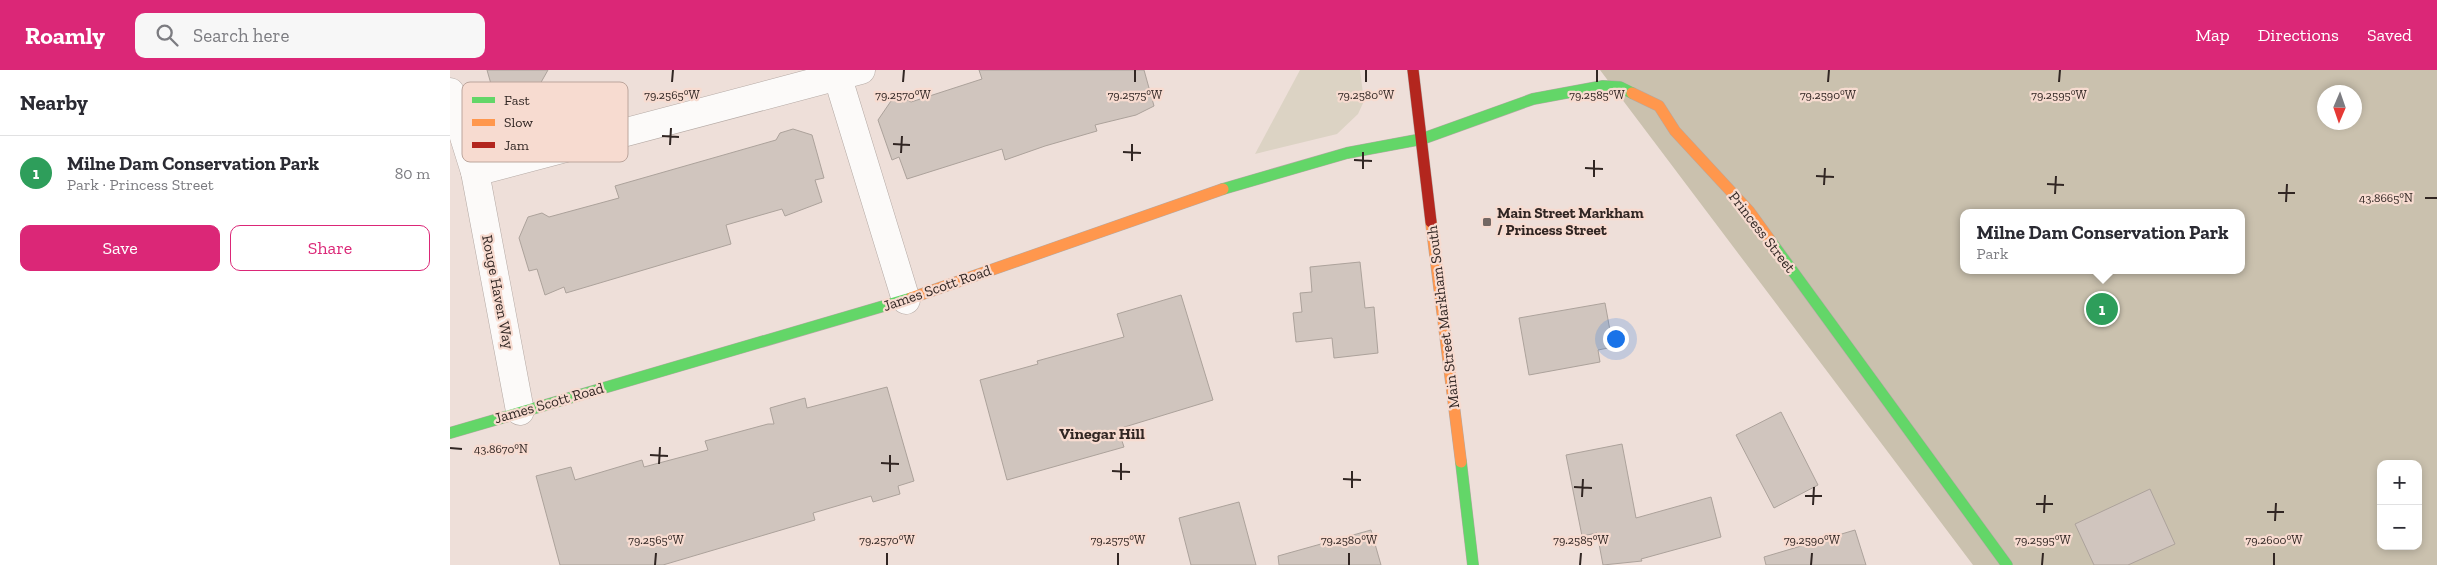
<!DOCTYPE html>
<meta charset="utf-8">
<style>
body{margin:0;font-family:"Zilla Slab",serif;background:#f7f7f7;color:#2b2b33}
.controls{position:absolute;right:15px;bottom:15px;display:grid;overflow:hidden;border-radius:10px;box-shadow:0 2px 8px #0003}
.controls button{width:45px;height:45px;display:grid;place-items:center;padding:0;border:0;border-bottom:1px solid #e1e1e2;background:#fff;color:#2b2b33;font:25px sans-serif}
.compass{position:absolute;left:1867px;top:15px;width:45px;height:45px;border-radius:50%;background:#fff;box-shadow:0 2px 8px #0003;rotate:182deg}
.you{position:absolute;left:1165px;top:268px;width:18px;height:18px;margin:-12px;border:4px solid #fff;border-radius:50%;background:#1a73e8;box-shadow:0 0 0 8px #1a73e833}
.badge{display:grid;place-items:center;width:32px;height:32px;border-radius:50%;background:#db2777;color:#fff;font-size:16px;font-weight:700}
.pin{position:absolute;translate:-50% -50%;border:2px solid #fff;box-shadow:0 1px 5px #0006}
.popup{position:absolute;left:1510px;top:139px;width:285px;height:65px;box-sizing:border-box;display:grid;place-content:center;border-radius:10px;background:#fff;filter:drop-shadow(0 1px 4px #0005);font-size:16px;white-space:nowrap;color:#7c7c81}
.popup b{font-size:19px;color:#2b2b33}
.popup::after{content:'';position:absolute;left:50%;top:100%;margin-left:-10px;border:10px solid transparent;border-top-color:#fff}
.list{margin:0;padding:0;list-style:none}
h2{display:flex;justify-content:space-between;align-items:center;height:65px;margin:0;padding:0 20px;font-size:21px}
h2 small{font-size:16px;font-weight:400;color:#7c7c81}
.list li{display:grid;grid-template-columns:32px 1fr auto;gap:15px;align-items:center;box-sizing:border-box;height:75px;padding:0 20px;border-top:1px solid #e1e1e2}
.list b{display:block;font-size:19px;white-space:nowrap}
.list p{margin:0;font-size:16px;white-space:nowrap;color:#7c7c81}
.list em{font-size:16px;font-style:normal;color:#7c7c81}
.actions{display:flex;gap:10px;padding:15px 20px}
.actions a{flex:1;padding:11px 0;border:1px solid #db2777;border-radius:10px;text-align:center;font-size:18px;color:#db2777}
.actions .main{background:#db2777;color:#fff}
.icon{flex:none;width:28px;height:28px;fill:none;stroke:currentColor;stroke-width:2;stroke-linecap:round;stroke-linejoin:round}
.map{position:relative;flex:none;width:1987px;height:495px;overflow:hidden}
header{display:flex;align-items:center;gap:30px;box-sizing:border-box;height:70px;padding:0 25px;background:#db2777;color:#fff}
header strong{font-size:24px}
nav{display:flex;gap:28px;margin-inline-start:auto;font-size:18px}
.search{width:350px;height:45px;background:#f7f7f7;display:flex;align-items:center;gap:12px;box-sizing:border-box;padding:0 18px;border-radius:10px;color:#7c7c81;font-size:19px}
main{display:flex}
aside{flex:1;background:#fff}
.map>svg:first-child{display:block}
.green{fill:#dcd3c4}
.forest{fill:#cac1ae;fill-rule:evenodd}
.building{fill:#d0c5be;stroke:#aca29b}
.lines{fill:none;stroke-linecap:round;stroke-linejoin:round}
.street-casing{stroke:#b4a9a4;stroke-width:29}
.fast-casing{stroke:#b4a9a4;stroke-width:12}
.slow-casing{stroke:#b4a9a4;stroke-width:12}
.jam-casing{stroke:#b4a9a4;stroke-width:12}
.street{stroke:#fcfaf9;stroke-width:28}
.fast{stroke:#63d668;stroke-width:11}
.slow{stroke:#ff974d;stroke-width:11}
.jam{stroke:#b3261e;stroke-width:11}
.ticks{fill:none;stroke:#312623;stroke-width:2}
.poi-dot{fill:#736763;stroke:#f7dbd0;stroke-width:2}
.labels{text-anchor:middle;stroke-width:4.5;stroke-linejoin:round;paint-order:stroke}
.poi-label{font-size:15px;font-weight:bold;fill:#312623;stroke:#f7dbd0;text-anchor:start}
.street-label{font-size:15px;fill:#312623;stroke:#f7dbd0}
.neighbourhood-label{font-size:16px;font-weight:bold;fill:#312623;stroke:#f7dbd0}
.key{fill:#f7dbd0;stroke:#bca59c;stroke-width:1}
.key-label{font-size:14px;fill:#312623}
.ticks-label{font-size:12px;text-anchor:middle;fill:#312623;stroke:#f7dbd0;stroke-width:4.5;stroke-linejoin:round;paint-order:stroke}
</style>
<header>
<strong>Roamly</strong>
<div class="search"><svg class="icon" aria-label="search" viewBox="0 0 24 24"><circle cx="10" cy="10" r="6"/><path d="M15 15l6 6"/></svg>Search here</div>
<nav><a>Map</a><a>Directions</a><a>Saved</a></nav>
</header>
<main>
<aside>
<h2>Nearby<small></small></h2>
<ul class="list">
<li><span class="badge" style="background:#2e9e5b">1</span><div><b>Milne Dam Conservation Park</b><p>Park · Princess Street</p></div><em>80 m</em></li>
</ul>
<div class="actions"><a class="main">Save</a><a>Share</a></div>
</aside>
<div class="map">
<svg width="1987" height="495" viewBox="0 0 1987 495">
<rect width="100%" height="100%" fill="#eedfd9"/>
<polygon class="green" points="850,0 910,0 914,31 908,44 887,64 805,84"/>
<path class="forest" d="M1150,0H1987V495H1523ZM1874,22H1904V52H1874ZM1513,143H1791V200H1513ZM1931,394H1968V476H1931Z"/>
<g class="building">
<polygon points="37,0 98,0 81,30 65,35 58,31 47,35"/>
<polygon points="529,0 694,0 704,36 686,45 645,55 647,61 595,76 555,90 552,79 457,109 449,87 442,90 428,50 441,31 454,28 461,32 532,9"/>
<polygon points="343,59 362,65 374,108 365,110 372,132 335,146 332,139 276,155 281,174 116,223 114,217 95,225 87,199 79,201 69,168 78,147 92,143 99,147 169,128 165,116 326,70 330,63"/>
<polygon points="910,192 915,238 924,237 928,283 884,288 882,268 846,272 843,243 852,242 850,223 862,222 860,197"/>
<polygon points="731,225 763,330 668,359 674,377 557,410 530,310 588,294 587,291 674,267 667,244"/>
<polygon points="1155,233 1163,277 1148,280 1150,292 1079,305 1069,248"/>
<polygon points="437,317 464,411 448,416 450,424 423,432 421,426 363,443 365,450 213,495 110,495 86,406 121,397 125,410 192,390 194,397 258,380 255,371 318,354 324,354 320,338 355,328 357,338"/>
<polygon points="1331,342 1368,415 1324,438 1286,365"/>
<polygon points="1172,374 1186,448 1261,427 1271,467 1191,489 1192,491 1153,495 1147,463 1132,466 1116,385"/>
<polygon points="1700,419 1725,474 1678,495 1644,495 1625,454"/>
<polygon points="789,432 806,495 741,495 729,448"/>
<polygon points="921,460 931,495 829,495 828,486"/>
<polygon points="1405,460 1416,495 1316,495 1314,487"/>
</g>
<g class="lines">
<defs>
<g id="street">
<polyline points="388,8 456,230"/>
<polyline points="0,22 25,102 70,341"/>
<polyline points="25,102 411,0"/>
</g>
<g id="fast">
<polyline points="773,119 897,83 972,69 1083,29 1153,16 1170,17 1182,23"/>
<polyline points="1320,170 1557,495"/>
<polyline points="0,363 461,228"/>
<polyline points="1011,392 1023,495"/>
</g>
<g id="slow">
<polyline points="1182,23 1209,36 1225,61 1299,141 1320,170"/>
<polyline points="981,152 1011,392"/>
<polyline points="461,228 773,119"/>
</g>
<polyline id="jam" points="963,0 981,152"/>
</defs>
<use href="#street" class="street-casing"/>
<use href="#fast" class="fast-casing"/>
<use href="#slow" class="slow-casing"/>
<use href="#jam" class="jam-casing"/>
<use href="#street" class="street"/>
<use href="#fast" class="fast"/>
<use href="#slow" class="slow"/>
<use href="#jam" class="jam"/>
</g>
<path class="ticks" d="M222,12L223,0M453,12L454,0M685,12V0M916,12V0M1147,12V0M1378,12L1379,0M1609,12L1610,0M212,66L229,67M443,74L460,75M220,75L221,58M673,82L691,83M451,83L452,66M904,90L922,91M682,91V74M1135,98L1153,99M913,99V82M1366,106L1384,107M1144,107V90M1597,114L1614,115M1374,115L1375,98M1828,123H1845M1605,124L1606,106M1975,128H1987M1836,132L1837,114M0,378L12,379M200,385L218,386M431,393L449,394M209,394L210,377M662,401L680,402M440,402V385M893,409L911,410M671,410V393M1124,417L1142,418M902,418V401M1355,426H1372M1132,427L1133,409M1586,434H1603M1363,435L1364,417M1817,442H1834M1594,443L1595,425M1825,451L1826,433M205,495L206,483M437,495V483M668,495V483M899,495V483M1130,495L1131,483M1361,495L1362,483M1592,495L1593,483M1824,495V483"/>
<rect class="poi-dot" x="1032" y="147" width="10" height="10" rx="2.5"/>
<g class="labels">
<g class="poi-label">
<text x="1047" y="148">Main Street Markham<tspan x="1047" dy="17">/ Princess Street</tspan></text>
</g>
<g class="street-label">
<text transform="translate(1312 162) rotate(52)" y="5">Princess Street</text>
<text transform="translate(487 218) rotate(-19)" y="5">James Scott Road</text>
<text transform="translate(48 222) rotate(79)" y="5">Rouge Haven Way</text>
<text transform="translate(993 247) rotate(-97)" y="5">Main Street Markham South</text>
<text transform="translate(99 333) rotate(-16)" y="5">James Scott Road</text>
</g>
<g class="neighbourhood-label">
<text x="652" y="369">Vinegar Hill</text>
</g>
</g>
<rect x="12" y="12" width="166" height="80" rx="8" class="key"/>
<rect x="22" y="27" width="23" height="6" fill="#63d668"/>
<rect x="22" y="49" width="23" height="7" fill="#ff974d"/>
<rect x="22" y="72" width="23" height="6" fill="#b3261e"/>
<g class="key-label">
<text x="54" y="35">Fast</text>
<text x="54" y="57">Slow</text>
<text x="54" y="80">Jam</text>
</g>
<g class="ticks-label">
<text x="222" y="29">79.2565°W</text>
<text x="453" y="29">79.2570°W</text>
<text x="685" y="29">79.2575°W</text>
<text x="916" y="29">79.2580°W</text>
<text x="1147" y="29">79.2585°W</text>
<text x="1378" y="29">79.2590°W</text>
<text x="1609" y="29">79.2595°W</text>
<text x="1936" y="132">43.8665°N</text>
<text x="51" y="383">43.8670°N</text>
<text x="206" y="474">79.2565°W</text>
<text x="437" y="474">79.2570°W</text>
<text x="668" y="474">79.2575°W</text>
<text x="899" y="474">79.2580°W</text>
<text x="1131" y="474">79.2585°W</text>
<text x="1362" y="474">79.2590°W</text>
<text x="1593" y="474">79.2595°W</text>
<text x="1824" y="474">79.2600°W</text>
</g>
</svg>
<div class="controls">
<button>+</button>
<button>−</button>
</div>
<svg class="compass" viewBox="-18 -18 36 36"><path d="M0-13l5 13h-10z" fill="#e53935"/><path d="M0 13l5-13h-10z" fill="#7c7c81"/></svg>
<div class="you"></div>
<div class="pin badge" style="left:1652px;top:239px;background:#2e9e5b">1</div>
<div class="popup"><b>Milne Dam Conservation Park</b>Park</div>
</div>
</main>
